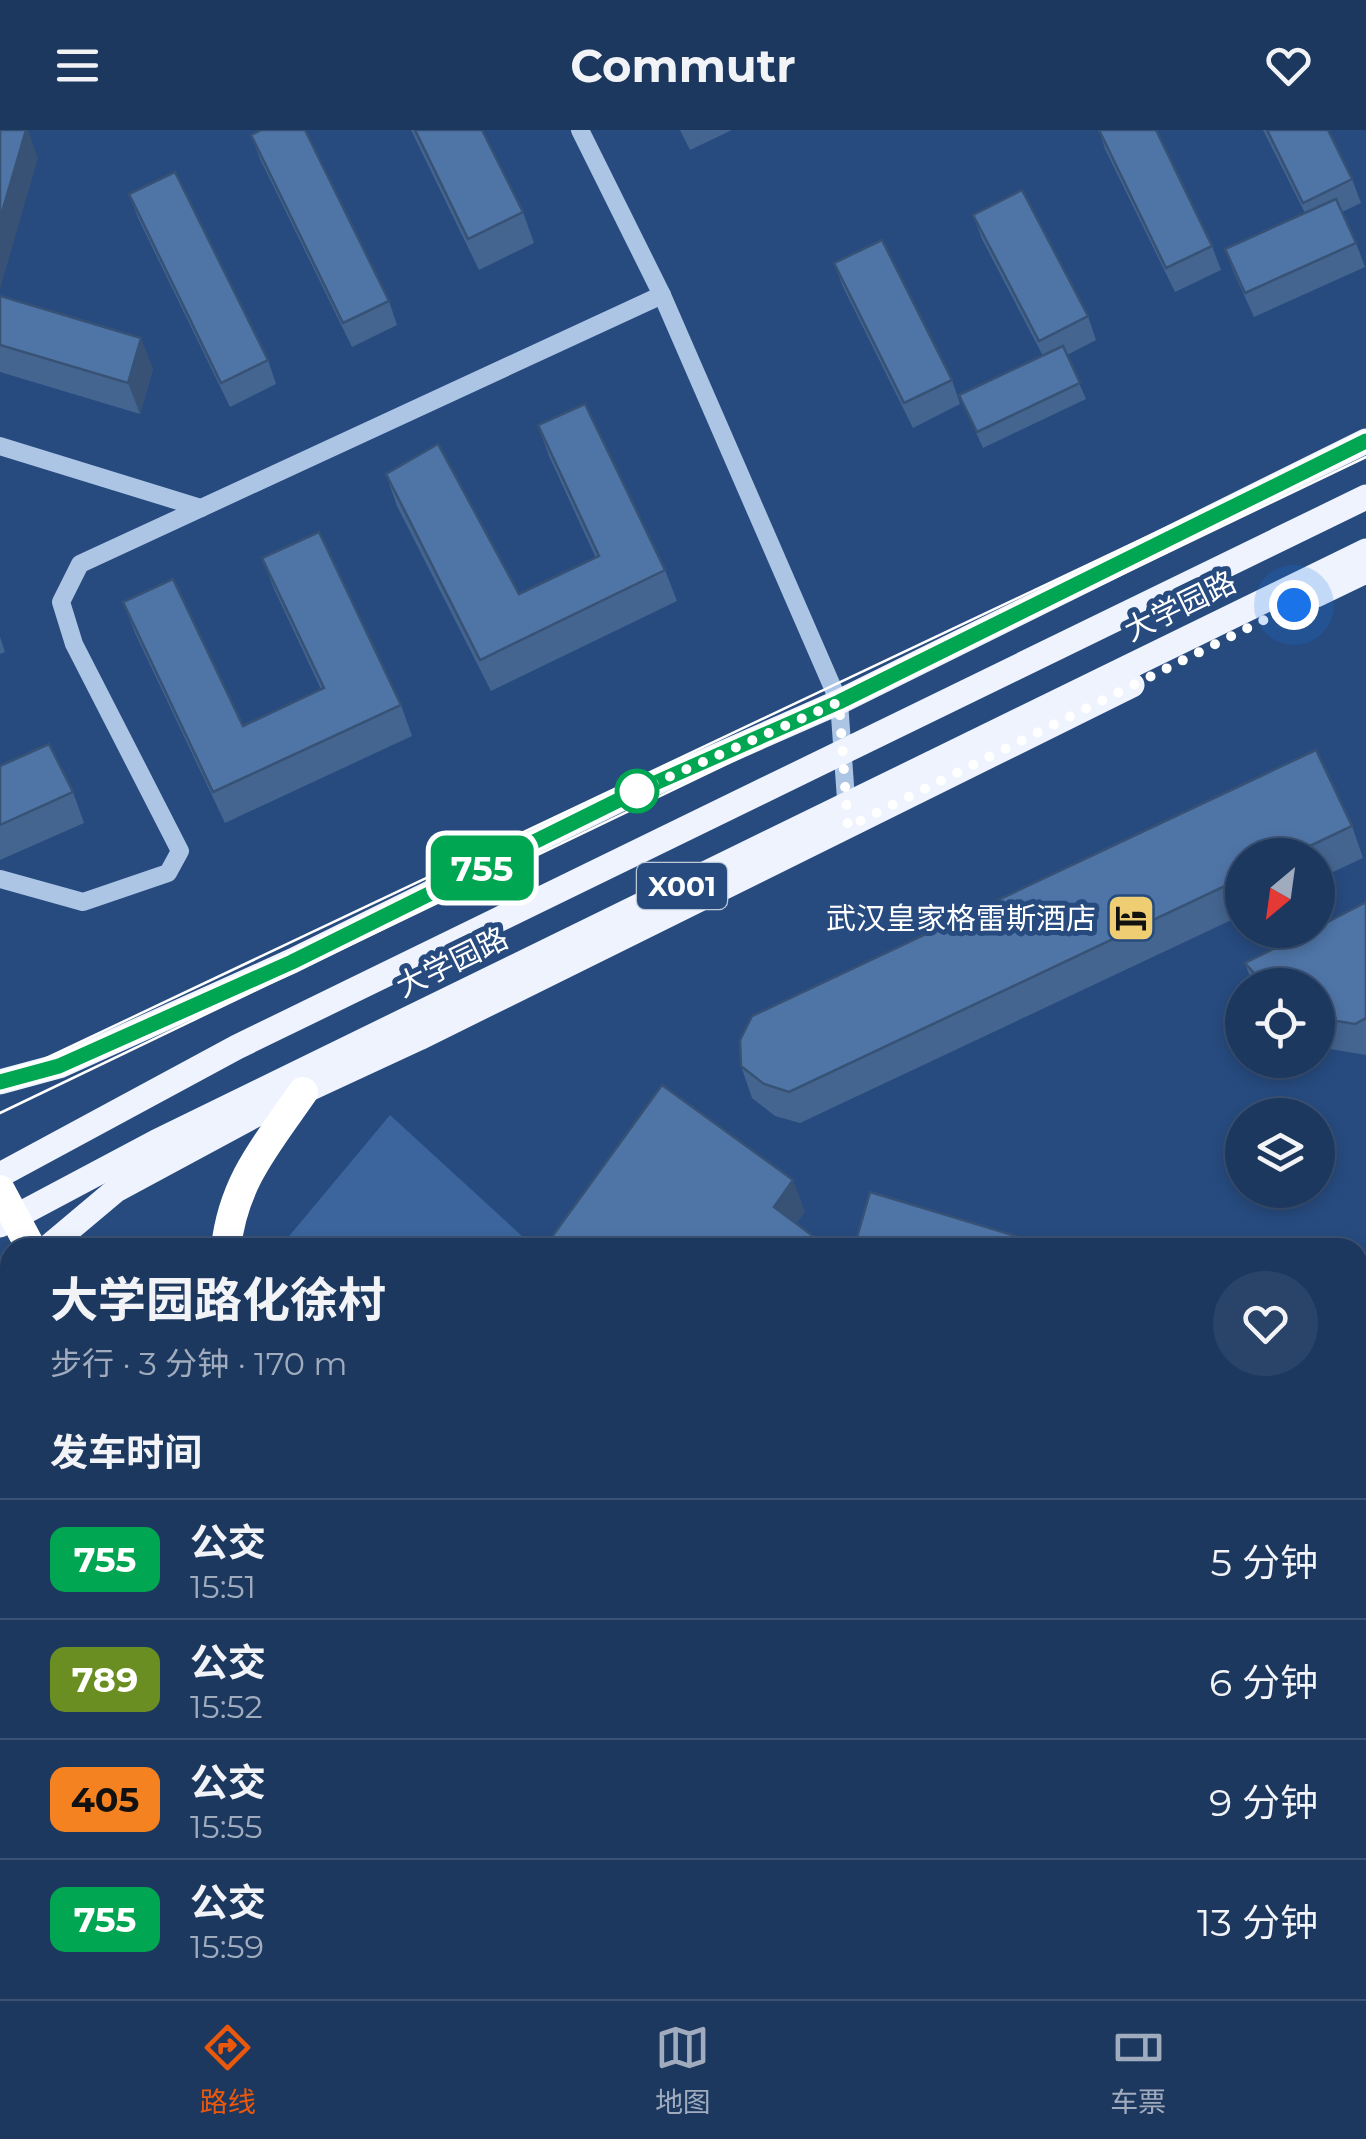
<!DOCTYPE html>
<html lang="zh">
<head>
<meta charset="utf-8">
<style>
  :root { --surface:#1d385f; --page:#2a4368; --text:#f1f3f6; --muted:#a0acbd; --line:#3b5274; --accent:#ea580c }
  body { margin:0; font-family:Montserrat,"Noto Sans SC",sans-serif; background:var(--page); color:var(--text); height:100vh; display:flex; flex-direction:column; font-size:38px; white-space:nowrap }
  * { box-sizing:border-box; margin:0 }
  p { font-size:32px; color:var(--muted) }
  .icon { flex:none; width:55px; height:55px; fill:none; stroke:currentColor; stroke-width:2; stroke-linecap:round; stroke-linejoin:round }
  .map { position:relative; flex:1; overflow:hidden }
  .drawer { position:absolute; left:0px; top:1108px; width:1368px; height:762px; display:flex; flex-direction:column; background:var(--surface); border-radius:30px 30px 0 0; box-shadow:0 5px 15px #0003,0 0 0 2px var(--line) }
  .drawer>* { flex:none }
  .badge { padding:0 20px; border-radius:15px; font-size:35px; line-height:65px }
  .needle { width:65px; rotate:209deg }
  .tools { position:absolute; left:1225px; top:708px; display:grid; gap:20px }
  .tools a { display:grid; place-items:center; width:110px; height:110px; border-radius:50%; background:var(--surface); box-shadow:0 5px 15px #0003,0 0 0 2px var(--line); font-size:50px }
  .you { position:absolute; width:50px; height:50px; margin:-25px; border:8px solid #fff; border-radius:50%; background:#1a73e8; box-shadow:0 0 0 15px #1a73e833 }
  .map>.badge { position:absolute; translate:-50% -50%; box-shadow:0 0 0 5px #fff }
  h2 { padding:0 50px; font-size:38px; line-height:90px }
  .round { display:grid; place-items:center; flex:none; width:105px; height:105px; border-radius:52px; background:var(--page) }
  .headline { display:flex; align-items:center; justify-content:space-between; height:170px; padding:0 50px }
  h1 { font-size:48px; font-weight:700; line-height:75px }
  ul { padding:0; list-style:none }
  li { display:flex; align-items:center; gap:30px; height:120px; padding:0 50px; border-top:2px solid var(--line) }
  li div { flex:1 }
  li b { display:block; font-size:38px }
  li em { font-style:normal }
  li .badge { min-width:110px; font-weight:700; text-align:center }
  header { display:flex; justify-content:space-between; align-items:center; height:130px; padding:0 50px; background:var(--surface); font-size:45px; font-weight:700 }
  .tabs { display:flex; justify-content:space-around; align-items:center; height:140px; border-top:2px solid var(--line); background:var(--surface); font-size:28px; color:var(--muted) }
  .tabs a { display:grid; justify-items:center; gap:5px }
  .tabs .on { color:var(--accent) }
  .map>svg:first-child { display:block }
  .green { fill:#3b659c }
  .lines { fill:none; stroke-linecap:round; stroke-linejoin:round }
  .minor { stroke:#adc5e5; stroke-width:18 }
  .major { stroke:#eef3fd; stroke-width:25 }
  .highway { stroke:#fff; stroke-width:30 }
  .tram { stroke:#fff; stroke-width:2.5 }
  .wall { fill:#446590 }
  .shaded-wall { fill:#375275 }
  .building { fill:#4f75a7; stroke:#375275; stroke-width:2.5 }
  .line-casing { stroke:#fff; stroke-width:22 }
  .line { stroke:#00a651; stroke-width:15 }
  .walk { stroke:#fff; stroke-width:10; stroke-dasharray:0 18 }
  .stop-dot { fill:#fff; stroke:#00a651; stroke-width:5 }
  .labels { text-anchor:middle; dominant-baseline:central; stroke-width:10; stroke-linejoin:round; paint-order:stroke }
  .shield { fill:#274b7f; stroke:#bec9d9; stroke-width:2.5 }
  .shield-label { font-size:28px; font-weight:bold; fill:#fff }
  .street-label { font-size:30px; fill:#fff; stroke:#274b7f }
  .poi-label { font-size:30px; fill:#fff; stroke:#274b7f; text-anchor:end }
</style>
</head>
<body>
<header><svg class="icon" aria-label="menu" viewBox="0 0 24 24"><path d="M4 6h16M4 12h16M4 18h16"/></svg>Commutr<svg class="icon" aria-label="heart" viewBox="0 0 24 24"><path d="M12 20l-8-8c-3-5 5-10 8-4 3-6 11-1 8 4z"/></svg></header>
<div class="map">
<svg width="1366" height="1869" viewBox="0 0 1366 1869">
  <rect width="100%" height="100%" fill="#274b7f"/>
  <g class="green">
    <polygon points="390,985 534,1117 280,1117"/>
    <polygon points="1358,1408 1366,1411 1366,1869 32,1869 28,1860 1358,1860"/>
    <polygon points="0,1466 10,1468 10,1824 0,1803"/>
  </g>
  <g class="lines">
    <g class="minor">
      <polyline points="580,0 662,165 839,572 847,683"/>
      <polyline points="0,316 201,378"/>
      <polyline points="0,749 83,772 168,743 180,721 74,514 61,472 80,434 662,165"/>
      <polyline points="0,1579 10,1583"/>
      <polyline points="906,1860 936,1869"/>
    </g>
    <g class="major">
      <polyline points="1316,465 1366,441"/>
      <polyline points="0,952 59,936 292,831 637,661 839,572 1366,311"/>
      <polyline points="0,1045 237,917 1366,367"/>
      <polyline points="0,1095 156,1012 1366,421"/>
      <polyline points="47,1118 116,1060 268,978 419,908 1132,555"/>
    </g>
    <g class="highway">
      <polyline points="0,1060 31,1118"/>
      <path d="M 226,1118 C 233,1052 267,1014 303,962"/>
      <polyline points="0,1234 10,1237"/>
      <polyline points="0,1280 10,1265"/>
      <polyline points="0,1303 10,1307"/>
      <polyline points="0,1391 10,1392"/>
      <polyline points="1358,1602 1366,1604"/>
      <polyline points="1358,1660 1366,1662"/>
      <polyline points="1358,1724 1366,1727"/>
      <polyline points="1358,1789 1366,1792"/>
    </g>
    <g class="tram">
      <polyline points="0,950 1366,303"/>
      <polyline points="0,983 1366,327"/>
    </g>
  </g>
  <g class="wall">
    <polygon points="411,0 482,0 523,82 534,113 479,140"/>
    <polygon points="680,0 732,0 690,20"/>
    <polygon points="1099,0 1212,116 1221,140 1175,162 1105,19"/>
    <polygon points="1263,0 1328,0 1352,49 1361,73 1342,82 1356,113 1365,137 1254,187 1234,143 1225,119 1305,83"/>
    <polygon points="251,5 389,171 397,195 352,217 260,29"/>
    <polygon points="129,64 268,230 276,254 230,277 138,88"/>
    <polygon points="973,85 1088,186 1096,210 1067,225 1086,269 983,318 959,265 1043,226 982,109"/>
    <polygon points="834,133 952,250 960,274 913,298 843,157"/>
    <polygon points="0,166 153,239 140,284 0,242"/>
    <polygon points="538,295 665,440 677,471 491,561 397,376 386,344 519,464 596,428 549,326"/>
    <polygon points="262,428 401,575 412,606 225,693 135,503 123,472 243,596 321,559 274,459"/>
    <polygon points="0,507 5,522 0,524"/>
    <polygon points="1316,620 1352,696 1363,728 1318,749 1318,725 1242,725 1242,785 800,993 775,986 752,968 741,936 740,910 752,886"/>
    <polygon points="0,636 73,662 84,693 0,730"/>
    <polygon points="1366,772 1366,925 1318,917 1318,855 1253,855 1245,833"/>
    <polygon points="1358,1255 1366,1257 1366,1351 1358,1348"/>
  </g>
  <g class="shaded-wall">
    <polygon points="26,0 28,0 38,28 0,159 0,89"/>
    <polygon points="141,208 153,239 140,284 128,253"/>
    <polygon points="793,1050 805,1082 785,1109 774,1077"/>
  </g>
  <g class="building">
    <polygon points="0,0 26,0 0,89"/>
    <polygon points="261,0 305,0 389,171 343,193 251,5"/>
    <polygon points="415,0 482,0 523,82 468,109"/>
    <polygon points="1099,0 1156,0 1212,116 1166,138"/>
    <polygon points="1267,0 1328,0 1352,49 1303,73"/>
    <polygon points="175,42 268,230 221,253 129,64"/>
    <polygon points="1022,60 1088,186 1039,211 973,85"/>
    <polygon points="1336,69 1356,113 1245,163 1225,119"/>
    <polygon points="882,110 952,250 904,273 834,133"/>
    <polygon points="0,166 141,208 128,253 0,215"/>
    <polygon points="1063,216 1080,253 977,302 959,265"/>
    <polygon points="585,274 665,440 480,530 386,344 438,314 519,464 599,426 538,295"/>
    <polygon points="319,402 401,575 213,662 123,472 173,449 243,596 324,558 262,428"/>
    <polygon points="49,614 73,662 0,695 0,636"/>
    <polygon points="1316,620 1352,696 1291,725 1242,725 1242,748 789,962 764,954 741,936 740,910 752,886"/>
    <polygon points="1366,772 1366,888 1355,894 1318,888 1318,855 1265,855 1245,833 1311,800 1318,800 1318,797"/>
    <polygon points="662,955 793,1050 774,1077 821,1112 817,1118 649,1118 646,1115 644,1118 550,1118 546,1115"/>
    <polygon points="870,1062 1055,1118 854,1118"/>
    <polygon points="1358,1255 1366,1257 1366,1324 1358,1321"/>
  </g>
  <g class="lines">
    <g class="line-casing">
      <polyline id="line" points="0,952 59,936 292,832 637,661 839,572 1366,311"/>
    </g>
    <use href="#line" class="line"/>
    <polyline class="walk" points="637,661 839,572 848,697 1294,475"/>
  </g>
  <defs>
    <g id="hotel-square" transform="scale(2.5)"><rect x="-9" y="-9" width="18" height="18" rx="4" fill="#eecd73" stroke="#274b7f"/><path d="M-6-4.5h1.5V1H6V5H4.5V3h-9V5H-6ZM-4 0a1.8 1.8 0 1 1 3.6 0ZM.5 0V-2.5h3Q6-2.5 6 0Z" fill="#111"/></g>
  </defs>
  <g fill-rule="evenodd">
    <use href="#hotel-square" x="1131" y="788"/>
  </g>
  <circle class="stop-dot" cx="637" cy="661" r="20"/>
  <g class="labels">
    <rect class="shield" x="637" y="733" width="90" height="46" rx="8"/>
    <g class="shield-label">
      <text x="682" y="756">X001</text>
    </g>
    <g class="street-label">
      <text transform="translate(1180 476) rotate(-26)">大学园路</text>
      <text transform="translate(452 832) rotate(-26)">大学园路</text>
    </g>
    <g class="poi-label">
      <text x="1096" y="788">武汉皇家格雷斯酒店</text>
    </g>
  </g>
</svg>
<div class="tools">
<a><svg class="needle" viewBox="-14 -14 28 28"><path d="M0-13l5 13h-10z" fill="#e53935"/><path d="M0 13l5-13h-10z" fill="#a0acbd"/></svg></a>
<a><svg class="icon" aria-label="locate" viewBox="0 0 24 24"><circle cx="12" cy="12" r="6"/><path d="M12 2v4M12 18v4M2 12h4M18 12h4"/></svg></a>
<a><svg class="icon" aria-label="layers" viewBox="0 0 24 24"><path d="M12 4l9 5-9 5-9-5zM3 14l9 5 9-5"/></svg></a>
</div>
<div class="you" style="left:1294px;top:475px"></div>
<b class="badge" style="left:482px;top:738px;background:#00a651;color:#fff">755</b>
<section class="drawer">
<div class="headline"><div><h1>大学园路化徐村</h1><p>步行 · 3 分钟 · 170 m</p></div><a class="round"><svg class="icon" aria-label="heart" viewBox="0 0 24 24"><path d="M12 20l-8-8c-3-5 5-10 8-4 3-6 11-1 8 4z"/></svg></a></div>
<h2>发车时间</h2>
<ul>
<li><span class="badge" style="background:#00a651;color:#fff">755</span><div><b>公交</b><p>15:51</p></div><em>5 分钟</em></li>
<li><span class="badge" style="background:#6b8e23;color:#fff">789</span><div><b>公交</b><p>15:52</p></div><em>6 分钟</em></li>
<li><span class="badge" style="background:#f58220;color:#111">405</span><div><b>公交</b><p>15:55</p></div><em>9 分钟</em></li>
<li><span class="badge" style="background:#00a651;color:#fff">755</span><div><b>公交</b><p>15:59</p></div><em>13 分钟</em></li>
</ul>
</section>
</div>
<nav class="tabs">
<a class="on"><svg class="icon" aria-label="directions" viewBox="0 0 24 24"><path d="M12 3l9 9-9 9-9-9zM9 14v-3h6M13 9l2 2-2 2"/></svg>路线</a>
<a><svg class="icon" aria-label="map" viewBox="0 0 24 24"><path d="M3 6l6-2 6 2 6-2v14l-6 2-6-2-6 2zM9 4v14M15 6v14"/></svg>地图</a>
<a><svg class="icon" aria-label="tickets" viewBox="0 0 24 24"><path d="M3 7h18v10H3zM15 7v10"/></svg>车票</a>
</nav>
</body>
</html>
